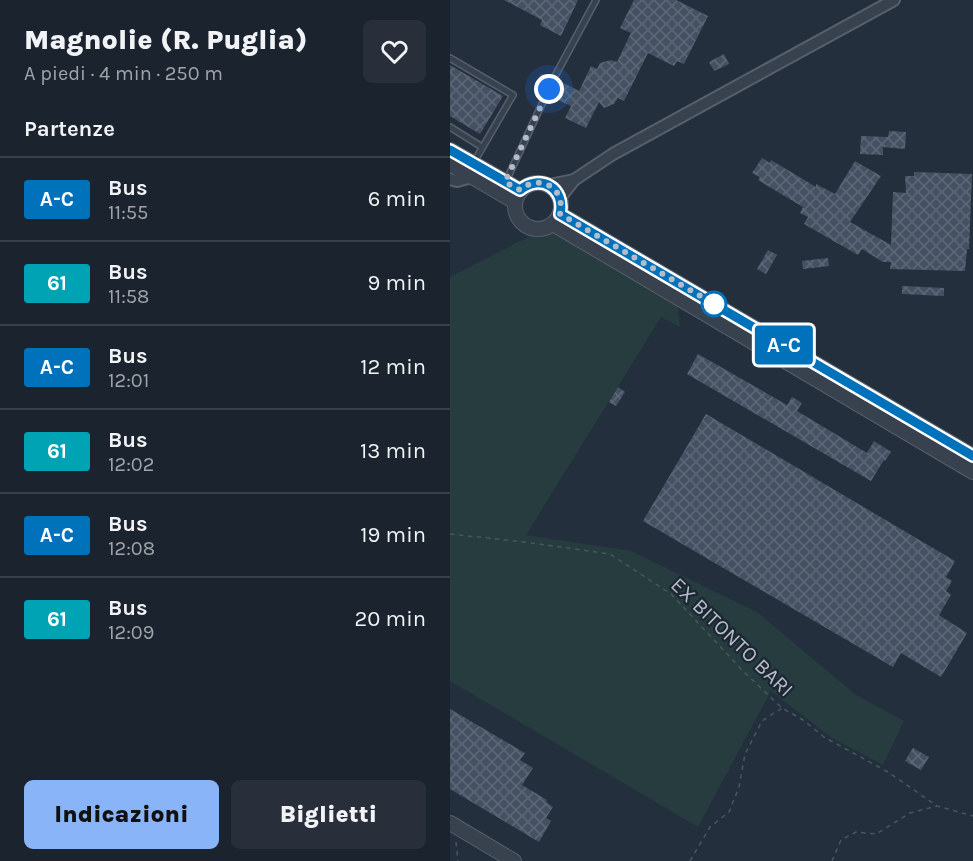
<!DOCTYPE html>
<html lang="it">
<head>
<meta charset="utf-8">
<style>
  :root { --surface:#1b232e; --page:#282f3a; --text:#f1f3f6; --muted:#a0a4aa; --line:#39404a; --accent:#8ab4f8 }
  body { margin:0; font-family:Karla,sans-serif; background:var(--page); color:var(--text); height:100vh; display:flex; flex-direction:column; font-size:22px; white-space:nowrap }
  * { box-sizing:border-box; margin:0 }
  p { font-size:20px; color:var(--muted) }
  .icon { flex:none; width:33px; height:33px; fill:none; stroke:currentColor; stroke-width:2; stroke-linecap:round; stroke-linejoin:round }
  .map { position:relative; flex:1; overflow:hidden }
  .side { display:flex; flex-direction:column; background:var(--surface); width:450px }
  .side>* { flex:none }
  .badge { padding:0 12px; border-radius:4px; font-size:21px; line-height:39px }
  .you { position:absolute; width:30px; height:30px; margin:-15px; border:4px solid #fff; border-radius:50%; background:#1a73e8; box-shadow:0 0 0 9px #1a73e833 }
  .map>.badge { position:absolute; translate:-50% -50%; box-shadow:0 0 0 3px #fff }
  h2 { padding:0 24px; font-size:22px; line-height:54px }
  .round { display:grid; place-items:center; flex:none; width:63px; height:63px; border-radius:9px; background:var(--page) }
  .overview { display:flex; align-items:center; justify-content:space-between; height:102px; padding:0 24px }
  h1 { font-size:28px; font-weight:800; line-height:45px }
  .action { display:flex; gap:12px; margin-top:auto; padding:12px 24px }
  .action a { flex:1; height:69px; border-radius:9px; background:var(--accent); color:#111; font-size:24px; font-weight:800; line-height:69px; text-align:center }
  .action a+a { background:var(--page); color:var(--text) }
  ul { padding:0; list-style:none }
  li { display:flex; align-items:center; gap:18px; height:84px; padding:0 24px; border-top:2px solid var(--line) }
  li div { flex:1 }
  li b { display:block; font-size:22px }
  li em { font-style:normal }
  li .badge { min-width:66px; font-weight:700; text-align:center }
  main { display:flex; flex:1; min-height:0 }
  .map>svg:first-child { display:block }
  .grass { fill:#263c3f }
  .building { fill:url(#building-cross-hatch) }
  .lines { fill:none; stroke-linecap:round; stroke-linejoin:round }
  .service-casing { stroke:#565f6c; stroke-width:8 }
  .minor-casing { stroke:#565f6c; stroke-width:14 }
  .tertiary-casing { stroke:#565f6c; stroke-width:16 }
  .path { stroke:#44595c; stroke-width:1.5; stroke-dasharray:4.5 4.5; stroke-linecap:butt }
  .service { stroke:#38414e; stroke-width:5 }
  .minor { stroke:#38414e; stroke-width:10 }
  .tertiary { stroke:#38414e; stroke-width:14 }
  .line-casing { stroke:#fff; stroke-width:14 }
  .line { stroke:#0072bc; stroke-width:9 }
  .walk { stroke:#b4bcc9; stroke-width:6; stroke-dasharray:0 10.8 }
  .stop-dot { fill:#fff; stroke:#0072bc; stroke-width:3 }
  .labels { text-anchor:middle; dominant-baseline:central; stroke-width:4.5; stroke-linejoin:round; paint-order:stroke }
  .street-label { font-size:21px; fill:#b4bcc9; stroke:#1d2633 }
</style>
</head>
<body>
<main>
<section class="side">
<div class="overview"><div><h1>Magnolie (R. Puglia)</h1><p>A piedi · 4 min · 250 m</p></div><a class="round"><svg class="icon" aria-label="heart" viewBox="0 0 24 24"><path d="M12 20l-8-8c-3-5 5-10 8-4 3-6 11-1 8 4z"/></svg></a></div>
<h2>Partenze</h2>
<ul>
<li><span class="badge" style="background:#0072bc;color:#fff">A-C</span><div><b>Bus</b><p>11:55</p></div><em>6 min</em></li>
<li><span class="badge" style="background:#00a3b4;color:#fff">61</span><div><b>Bus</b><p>11:58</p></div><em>9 min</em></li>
<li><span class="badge" style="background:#0072bc;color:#fff">A-C</span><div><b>Bus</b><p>12:01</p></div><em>12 min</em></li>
<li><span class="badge" style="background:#00a3b4;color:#fff">61</span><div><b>Bus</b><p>12:02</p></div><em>13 min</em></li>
<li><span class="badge" style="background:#0072bc;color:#fff">A-C</span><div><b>Bus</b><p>12:08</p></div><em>19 min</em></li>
<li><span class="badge" style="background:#00a3b4;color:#fff">61</span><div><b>Bus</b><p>12:09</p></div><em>20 min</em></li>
</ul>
<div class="action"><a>Indicazioni</a><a>Biglietti</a></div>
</section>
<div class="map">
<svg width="523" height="861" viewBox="0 0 523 861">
  <defs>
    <pattern id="building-cross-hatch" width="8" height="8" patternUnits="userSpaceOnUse" patternTransform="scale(1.5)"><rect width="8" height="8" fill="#455162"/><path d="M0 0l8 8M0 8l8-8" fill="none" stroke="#5d6877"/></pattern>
  </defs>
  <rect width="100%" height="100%" fill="#242f3e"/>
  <polygon class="grass" points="98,232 106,235 228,307 230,327 211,317 76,535 181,551 307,612 406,695 454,721 433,765 382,738 321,691 248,827 0,681 0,277 84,234"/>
  <g class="building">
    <polygon points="54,0 128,0 111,36 90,25 92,20"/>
    <polygon points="184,0 226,0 258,16 234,64 227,61 224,66 198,53 174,101 168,98 164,104 154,108 149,102 136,128 115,118 121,106 104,98 106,92 103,91 104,88 102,85 98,84 95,87 90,85 91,83 87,81 91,74 94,75 95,74 100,76 100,80 102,82 106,82 108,80 129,91 141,66 147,69 150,63 161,60 167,62 181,33 170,28"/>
    <polygon points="274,54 279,64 264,71 259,62"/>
    <polygon points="0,65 53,96 30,134 0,116"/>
    <polygon points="439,131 456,132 455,149 433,147 433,155 410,154 411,136 438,137"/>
    <polygon points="312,158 320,163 321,160 366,187 366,184 385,194 405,161 431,176 400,222 441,245 443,192 456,193 455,176 464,176 464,172 522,174 519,249 517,249 515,271 440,269 441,262 433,262 412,249 408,255 354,224 358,217 350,213 353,207 308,180 310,177 302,173"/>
    <polygon points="318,250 327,255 316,274 307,269"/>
    <polygon points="378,258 379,266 353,269 352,261"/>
    <polygon points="452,286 494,288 494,296 452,294"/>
    <polygon points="248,354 337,405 342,397 352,403 347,411 417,453 424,441 441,452 435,461 434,460 421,481 237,374"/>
    <polygon points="168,387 175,392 166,406 159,402"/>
    <polygon points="256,414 505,561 496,577 502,581 496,591 501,595 489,615 517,633 491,677 451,653 443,667 193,521"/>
    <polygon points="0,709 75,753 70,760 83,768 72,785 97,800 96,802 103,807 96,818 101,821 89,842 0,789"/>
    <polygon points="463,748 479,757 471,770 455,761"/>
  </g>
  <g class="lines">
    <g class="service-casing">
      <g id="service">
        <polyline points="0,58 63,95 24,162"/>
        <polyline points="104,78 146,0"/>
        <polyline points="0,127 32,147"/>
        <polyline points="56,181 99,89"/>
      </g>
    </g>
    <g class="minor-casing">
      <g id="minor">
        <polyline points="0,179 7,181 22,177"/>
        <polyline points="99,185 124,180"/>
        <polyline points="110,198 124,180 163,154 444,0"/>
      </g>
    </g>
    <g class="tertiary-casing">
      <g id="tertiary">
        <polyline points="0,150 70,190"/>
        <polyline points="0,164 65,202"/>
        <circle cx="88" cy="206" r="23"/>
        <polyline points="110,214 523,456"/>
        <polyline points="103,224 523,472"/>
        <polyline points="0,823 64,861"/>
      </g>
    </g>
    <g class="path">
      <polyline points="0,534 75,542 160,554 221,594 294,672 332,708 353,720 374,737 438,772 487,806 523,816"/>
      <polyline points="6,842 8,861"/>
      <polyline points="240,861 260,827 279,812 289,787 295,754 312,721 332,708"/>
      <polyline points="382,861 391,840 406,832 426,834 460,813 487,806"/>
    </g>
    <use href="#service" class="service"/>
    <use href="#minor" class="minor"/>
    <use href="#tertiary" class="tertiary"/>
  </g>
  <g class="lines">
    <g class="line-casing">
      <path id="line" d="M 0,150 L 70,190 C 90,173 116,188 110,214 L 523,456"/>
    </g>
    <use href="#line" class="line"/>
    <path class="walk" d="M 99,89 L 55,182 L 70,190 C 90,173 116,188 110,214 L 264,304"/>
  </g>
  <circle class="stop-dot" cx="264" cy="304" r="12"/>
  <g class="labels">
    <g class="street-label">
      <text transform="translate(282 637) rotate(44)">EX BITONTO BARI</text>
    </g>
  </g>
</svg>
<div class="you" style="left:99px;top:89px"></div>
<b class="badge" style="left:334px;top:345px;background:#0072bc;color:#fff">A-C</b>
</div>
</main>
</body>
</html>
